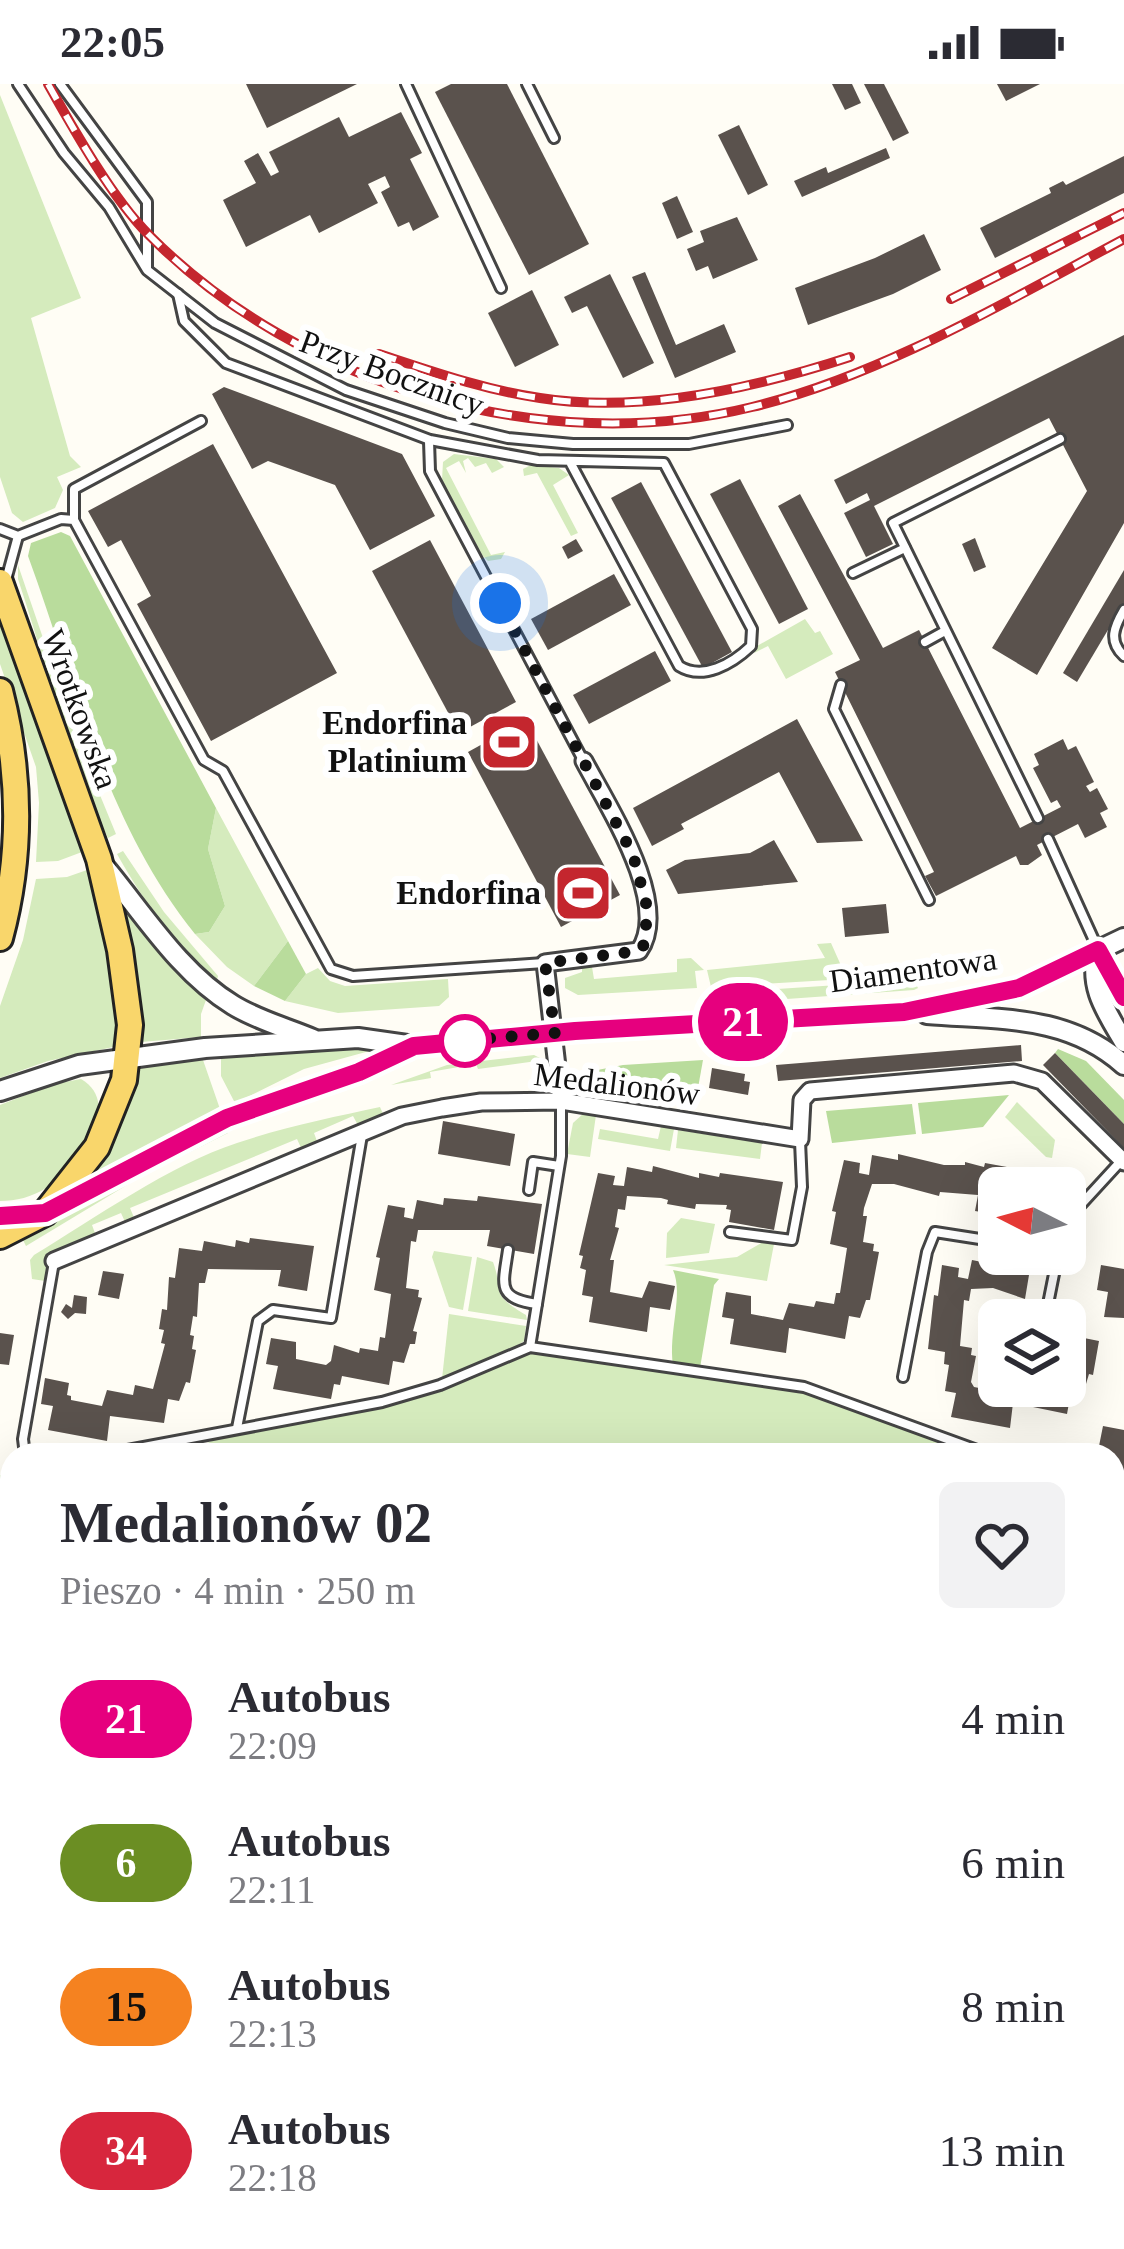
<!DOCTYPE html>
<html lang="pl">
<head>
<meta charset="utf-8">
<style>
  :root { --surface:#fff; --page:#f2f2f3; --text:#2b2b33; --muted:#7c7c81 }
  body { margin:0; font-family:"Times New Roman",serif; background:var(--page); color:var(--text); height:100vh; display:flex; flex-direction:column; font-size:45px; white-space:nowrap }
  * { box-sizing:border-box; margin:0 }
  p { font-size:39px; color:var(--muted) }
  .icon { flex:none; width:66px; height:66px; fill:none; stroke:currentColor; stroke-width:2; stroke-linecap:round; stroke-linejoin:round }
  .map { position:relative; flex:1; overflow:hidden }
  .side { position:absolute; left:0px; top:1359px; width:1125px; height:807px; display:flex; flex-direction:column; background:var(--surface); border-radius:36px 36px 0 0; box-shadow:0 12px 48px #0002 }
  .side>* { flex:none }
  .badge { padding:0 24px; border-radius:39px; font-size:42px; line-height:78px }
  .needle { width:78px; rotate:276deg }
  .controls { position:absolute; left:978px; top:1083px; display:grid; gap:24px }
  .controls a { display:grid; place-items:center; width:108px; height:108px; border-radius:18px; background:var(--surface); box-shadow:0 12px 48px #0002; font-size:60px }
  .you { position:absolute; width:60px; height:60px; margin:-30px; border:9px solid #fff; border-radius:50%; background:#1a73e8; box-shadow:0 0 0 18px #1a73e833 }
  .map>.badge { position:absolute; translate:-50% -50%; box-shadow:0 0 0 6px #fff }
  .round { display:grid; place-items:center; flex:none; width:126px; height:126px; border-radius:18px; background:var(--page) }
  .head { display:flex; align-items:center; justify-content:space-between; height:204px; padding:0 60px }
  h1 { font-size:57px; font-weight:700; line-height:90px }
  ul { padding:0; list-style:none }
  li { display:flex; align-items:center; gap:36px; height:144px; padding:0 60px }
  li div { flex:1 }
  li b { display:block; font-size:45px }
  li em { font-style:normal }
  li .badge { min-width:132px; font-weight:700; text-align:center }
  .status { display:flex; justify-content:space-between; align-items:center; height:84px; padding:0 60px; background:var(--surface); direction:ltr }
  .status svg { height:33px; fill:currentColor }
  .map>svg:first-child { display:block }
  .green { fill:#d5ebbd }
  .forest { fill:#b9dc9c }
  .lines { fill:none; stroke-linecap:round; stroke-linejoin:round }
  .stream { stroke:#3f96cf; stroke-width:6 }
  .river { stroke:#b9e0f7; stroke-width:33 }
  .building { fill:#5a524d }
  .service-casing { stroke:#444; stroke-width:14 }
  .minor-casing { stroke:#444; stroke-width:21 }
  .tertiary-casing { stroke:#444; stroke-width:24 }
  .primary-casing { stroke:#222; stroke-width:30 }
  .service { stroke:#fff; stroke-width:8 }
  .minor { stroke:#fff; stroke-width:15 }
  .tertiary { stroke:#fff; stroke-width:18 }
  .primary { stroke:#f9d66b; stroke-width:24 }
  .rail-casing { stroke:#c4262e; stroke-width:10 }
  .rail { stroke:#fff; stroke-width:6; stroke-dasharray:18; stroke-linecap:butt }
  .line-casing { stroke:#fff; stroke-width:27 }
  .line { stroke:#e6007e; stroke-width:18 }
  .walk { stroke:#111; stroke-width:12; stroke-dasharray:0 21.6 }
  .stop-dot { fill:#fff; stroke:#e6007e; stroke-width:6 }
  .labels { text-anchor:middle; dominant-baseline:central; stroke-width:12; stroke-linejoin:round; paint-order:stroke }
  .street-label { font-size:33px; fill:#111; stroke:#fff }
  .poi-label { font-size:33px; font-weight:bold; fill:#111; stroke:#fff; text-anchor:end }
</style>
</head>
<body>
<div class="status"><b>22:05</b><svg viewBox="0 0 49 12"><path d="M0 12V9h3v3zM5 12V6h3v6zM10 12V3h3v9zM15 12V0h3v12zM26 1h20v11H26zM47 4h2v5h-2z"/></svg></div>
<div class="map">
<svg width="1124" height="2165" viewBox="0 0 1124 2165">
  <rect width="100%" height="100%" fill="#fffdf5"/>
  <g class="green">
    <polygon points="0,11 81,214 31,234 70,372 81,383 57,393 63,406 55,424 23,438 12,429 0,393"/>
    <polygon points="454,370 496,375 504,383 492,389 486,379 475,383 468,374 463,377 466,389 459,377 446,384 491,471 505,468 501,475 488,477 482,471 442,396 443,378"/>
    <polygon points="531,381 559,384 569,391 553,401 578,449 571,452 537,389 524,392 523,385"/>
    <path d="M 18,481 L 81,665 L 116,750 L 108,754 C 67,671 47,582 18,495 Z"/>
    <polygon points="805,535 815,549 820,547 833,570 786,595 768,562 754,569 757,562"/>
    <polygon points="0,537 82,768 58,777 36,778 39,719 36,683 0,580"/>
    <polygon points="216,724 288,857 254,902 227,883 195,850 209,848 225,822 208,765"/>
    <path d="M 123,767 L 164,828 L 218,892 L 216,900 C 175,862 144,818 117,770 Z"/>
    <polygon points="87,786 114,891 118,962 48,977 0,994 0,922 23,856 36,795 67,793"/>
    <polygon points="125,827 206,916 201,930 201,953 141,958 141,921"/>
    <polygon points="831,859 847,895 711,903 707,886 825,874 817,860"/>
    <polygon points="691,874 704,886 695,887 697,904 578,911 565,904 565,894 582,888 582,883 592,883 594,895 677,888 677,875"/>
    <polygon points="318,884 330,897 345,902 448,895 449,913 439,922 338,929 285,917 306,890"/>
    <polygon points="914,896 918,904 914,906 730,919 714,909"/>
    <polygon points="384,963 304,985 235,1019 221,992 221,974"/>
    <polygon points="534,971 544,976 478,985 476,980 430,988 431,994 391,1001 447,981"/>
    <polygon points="203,976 220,1025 96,1089 122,1038 139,983"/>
    <path d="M 81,995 C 125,1021 77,1083 46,1104 C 32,1113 16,1117 0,1117 L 0,1021 L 54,1000 Z"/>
    <polygon points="1017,1018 1055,1056 1052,1074 1046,1073 1005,1033"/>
    <path d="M 380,1023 L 384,1032 L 359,1043 L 353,1032 L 314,1049 L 318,1060 L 302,1066 L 297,1055 L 130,1124 L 135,1136 L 126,1140 L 121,1129 L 92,1141 L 96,1152 L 51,1173 L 45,1197 L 32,1195 L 30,1176 L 34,1171 C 95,1134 170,1081 237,1059 C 284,1043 334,1033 380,1023 Z"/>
    <polygon points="584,1029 596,1031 590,1073 567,1070 573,1039"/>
    <polygon points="661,1042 674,1045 670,1067 598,1055 600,1045 658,1055"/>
    <polygon points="226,1045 228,1049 137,1095 26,1162 23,1156"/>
    <polygon points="678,1046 762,1059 760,1075 676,1064"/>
    <polygon points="681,1134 715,1140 709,1169 666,1174 667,1149"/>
    <polygon points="763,1158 774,1160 767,1197 664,1181 737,1173"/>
    <polygon points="434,1167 472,1173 463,1226 449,1223 432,1173"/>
    <path d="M 477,1173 L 493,1178 C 505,1211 488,1208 526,1231 L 527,1236 L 468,1227 Z"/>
    <polygon points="449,1230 526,1242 524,1257 506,1270 442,1295"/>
    <polygon points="530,1263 804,1303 996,1371 184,1371 237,1344 382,1318 440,1301"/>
    <polygon points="0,1391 12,1393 12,1741 0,1740"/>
    <polygon points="1113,1412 1124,1416 1124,1767 1113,1767"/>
    <polygon points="1124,1779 1124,2165 315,2165 308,2154 1113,2154 1113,1780"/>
  </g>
  <g class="forest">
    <path d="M 61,448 L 70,452 L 216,724 L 208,765 L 225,822 L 209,848 L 195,850 C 106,739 76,603 28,472 L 31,459 Z"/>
    <polygon points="288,857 306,890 285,917 254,902"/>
    <polygon points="1058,965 1086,977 1124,1016 1124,1040 1055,969"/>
    <polygon points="703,976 696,1015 585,994 582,989 623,981"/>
    <polygon points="1009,1011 983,1043 922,1050 918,1019"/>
    <polygon points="912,1020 916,1050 832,1059 826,1027"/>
    <path d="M 673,1186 L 719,1195 L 714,1201 L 700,1284 L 673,1281 C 668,1248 684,1211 673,1186 Z"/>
  </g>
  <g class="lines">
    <g class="stream">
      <polyline points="1113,1824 1124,1824"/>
      <polyline points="797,2165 799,2154"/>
    </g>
    <g class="river">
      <polyline points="1113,1561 1124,1567"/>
      <polyline points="0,1612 12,1610"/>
    </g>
  </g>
  <g class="building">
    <polygon points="246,0 357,0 267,44"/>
    <polygon points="451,0 507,0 589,160 529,191 435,8"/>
    <polygon points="832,0 852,0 861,19 845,26"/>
    <polygon points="864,0 884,0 909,49 893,57"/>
    <polygon points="997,0 1040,0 1006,17"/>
    <polygon points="401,28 422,69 410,75 439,133 413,147 409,138 398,143 381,108 390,103 385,92 368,100 378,119 319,149 310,131 246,163 223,116 256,99 244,77 258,69 271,92 279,88 269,68 339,33 349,53"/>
    <polygon points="739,41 768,101 748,111 718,51"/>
    <polygon points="886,64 890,74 802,113 794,97 826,83 828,89"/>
    <polygon points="1124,72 1124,109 995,174 980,144 1051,109 1049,104 1063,97 1066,101"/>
    <polygon points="677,112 693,148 677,155 662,119"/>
    <polygon points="737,133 758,176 713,195 708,182 696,187 687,165 704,158 700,147"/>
    <polygon points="924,150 941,186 893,210 808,241 795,204 875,174"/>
    <polygon points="645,188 676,261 724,240 736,268 675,294 632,193"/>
    <polygon points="610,190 654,279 623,294 587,222 572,229 564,213"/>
    <polygon points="532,206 559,261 515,283 488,229"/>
    <polygon points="1124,251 1124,439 1037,591 992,564 1087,407 1049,334 874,422 893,460 866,473 844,429 870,416 867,409 846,420 834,396"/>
    <polygon points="224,303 402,370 435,432 370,466 335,401 268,377 252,385 212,310"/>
    <polygon points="213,360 337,589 211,657 137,520 151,512 121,456 108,463 88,427"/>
    <polygon points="740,395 808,525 779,540 710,410"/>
    <polygon points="641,398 732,568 703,584 611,414"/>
    <polygon points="800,410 883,564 919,546 1020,744 1061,723 1057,716 1051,719 1033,684 1039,681 1034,670 1063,655 1068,666 1076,662 1094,698 1086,702 1090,708 1097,704 1108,725 1100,729 1107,743 1085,754 1078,740 1037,761 1042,771 1028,781 1020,781 1016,772 936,812 925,792 934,788 835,588 860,576 778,422"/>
    <polygon points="975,454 986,483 974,488 962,460"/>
    <polygon points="576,455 583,467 568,475 562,463"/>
    <polygon points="430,456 516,618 459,649 372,487"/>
    <polygon points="1124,486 1124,519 1077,598 1063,589"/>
    <polygon points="614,490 631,521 548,566 531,535"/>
    <polygon points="655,567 671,597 589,640 573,611"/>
    <polygon points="797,635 863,757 817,759 779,688 681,740 684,745 652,762 633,724"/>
    <polygon points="526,636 620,811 561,843 468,668"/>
    <polygon points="774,756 798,798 678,810 666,786 685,776 750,769"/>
    <polygon points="886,820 889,849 845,853 842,824"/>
    <polygon points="1021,961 1022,977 778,997 776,981"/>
    <polygon points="1055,969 1124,1040 1124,1064 1043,981"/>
    <polygon points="712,984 745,990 744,997 750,998 748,1011 709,1004"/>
    <polygon points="443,1037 515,1050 510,1082 438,1070"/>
    <polygon points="898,1070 944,1081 965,1081 965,1078 984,1083 985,1079 1029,1087 1026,1104 999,1104 999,1131 975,1127 978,1111 940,1108 939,1112 894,1100 872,1100 864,1124 863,1132 867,1132 863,1158 874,1160 873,1167 879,1168 870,1216 866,1216 860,1234 849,1232 845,1255 789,1244 786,1269 730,1260 734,1235 722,1233 726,1208 751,1212 751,1230 783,1236 789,1219 814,1223 816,1217 834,1220 836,1209 840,1209 847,1164 830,1160 836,1128 832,1127 844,1076 860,1079 859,1089 869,1091 872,1071 898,1076"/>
    <polygon points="653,1082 699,1094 699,1089 719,1093 720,1089 783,1098 774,1146 729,1138 731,1126 726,1125 727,1121 696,1120 695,1125 667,1120 668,1116 661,1114 627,1112 625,1126 618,1125 615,1143 619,1144 610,1176 614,1176 610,1208 642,1214 649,1197 675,1202 670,1226 650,1223 647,1248 589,1238 593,1213 582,1211 586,1186 580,1184 583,1172 579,1171 598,1089 615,1092 613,1101 624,1102 627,1083 652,1088"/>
    <polygon points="478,1112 542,1120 534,1170 487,1162 490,1146 418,1146 416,1158 411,1157 406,1204 419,1206 418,1213 422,1214 413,1247 417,1248 415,1260 410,1260 404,1279 393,1277 389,1301 342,1292 340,1301 334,1300 331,1315 273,1305 278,1282 266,1280 271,1254 296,1258 296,1275 326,1281 331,1277 334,1261 359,1269 360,1264 378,1267 380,1253 385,1254 391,1210 374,1206 380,1174 376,1173 388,1121 405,1124 404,1133 413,1135 417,1116 443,1121 444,1114 477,1117"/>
    <polygon points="250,1154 314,1162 307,1207 278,1202 281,1186 208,1185 205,1199 199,1199 197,1233 193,1232 190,1251 194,1252 192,1265 196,1266 190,1299 186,1298 179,1317 168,1315 164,1339 110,1332 107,1357 48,1346 53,1322 41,1320 45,1294 69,1299 67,1311 71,1312 71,1316 102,1322 107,1306 133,1311 135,1301 153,1305 165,1260 161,1259 164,1246 159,1245 161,1232 162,1225 167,1226 169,1193 175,1194 179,1164 202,1167 204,1157 235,1163 236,1156 249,1159"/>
    <polygon points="998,1175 1030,1185 1025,1215 993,1204 971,1205 969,1217 964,1216 960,1262 972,1264 971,1271 976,1272 971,1298 974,1303 1005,1309 1010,1302 1065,1302 1069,1251 1099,1257 1093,1291 1089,1290 1083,1310 1071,1308 1067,1330 1013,1319 1010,1344 951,1333 956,1309 945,1307 949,1281 944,1280 945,1268 928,1265 934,1211 938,1212 942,1181 959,1184 958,1193 968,1195 972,1176 997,1181"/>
    <polygon points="1101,1181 1124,1185 1124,1234 1104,1233 1108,1208 1097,1206"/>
    <polygon points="103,1187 124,1190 119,1215 98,1211"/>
    <polygon points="74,1211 87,1213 86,1230 75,1229 68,1235 61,1228 66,1220 72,1224"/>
    <polygon points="0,1249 14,1251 9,1281 0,1280"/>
    <polygon points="1103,1342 1124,1346 1124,1396 1113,1395 1113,1371 1098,1367"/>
    <polygon points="78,2154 100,2154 98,2165 77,2165"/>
  </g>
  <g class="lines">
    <g class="service-casing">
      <g id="service">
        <polyline points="18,0 64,69 109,123 147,186 215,239 346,306 445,339 508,354 573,360 689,360 787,341"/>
        <polyline points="60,0 147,118 147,184"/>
        <polyline points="406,0 501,204"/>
        <polyline points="527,0 554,54"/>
        <path d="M 178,210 L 184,237 L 226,279 L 430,356 L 538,376 L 664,379 L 752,545 L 751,562 C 732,580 703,597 679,582 L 570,378"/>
        <polyline points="429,357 430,387 583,676"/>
        <polyline points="74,436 74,405 201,337"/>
        <polyline points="0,445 18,452 61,435 74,436 204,676 223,687 331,885 353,892 544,879"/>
        <polyline points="853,489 905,464"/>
        <polyline points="6,496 18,452"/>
        <path d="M 1124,526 C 1114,543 1108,557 1124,572"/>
        <polyline points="925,558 945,547"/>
        <polyline points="841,601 834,625 929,816"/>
        <polyline points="1038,734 893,439 1060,355"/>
        <polyline points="1048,755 1097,863"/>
        <polyline points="529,1106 533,1078 559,1082"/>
        <polyline points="1065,1138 1121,1077"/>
        <polyline points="730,1148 792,1156 802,1103 800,1057"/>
        <path d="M 508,1166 C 503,1201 496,1214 537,1220"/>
        <polyline points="1045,1235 1058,1170"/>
        <polyline points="1013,1236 1030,1230 1045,1235"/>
        <polyline points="530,1263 561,1072 561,1017"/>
        <polyline points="903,1293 927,1168 935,1148 999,1158"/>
        <polyline points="237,1344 258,1237 273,1226 331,1234 362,1051"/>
        <polyline points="25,1371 23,1355 54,1178"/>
        <polyline points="101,1371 382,1318 440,1301 530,1263 804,1303 991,1371"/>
        <polyline points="1113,1414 1124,1418"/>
        <polyline points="1113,1977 1124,1980"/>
        <polyline points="664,2160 690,2165"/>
        <polyline points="848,2165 852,2154"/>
      </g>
    </g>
    <g class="minor-casing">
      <g id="minor">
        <path d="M 561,1017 L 545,879 L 639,867 C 672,820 607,721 584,677"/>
        <polyline points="54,1177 402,1032 442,1024 481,1018 561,1017 800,1055 802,1016 810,1007 1014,989 1042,997 1124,1078"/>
        <polyline points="0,2098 12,2092"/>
        <polyline points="307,2154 314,2165"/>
      </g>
    </g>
    <g class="tertiary-casing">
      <g id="tertiary">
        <path d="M 103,781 C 143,829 180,889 233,921 C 257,936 287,944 313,955"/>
        <path d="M 1098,867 C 1088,903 1106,927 1124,958"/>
        <polyline points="1098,867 1124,913"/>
        <path d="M 927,930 C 998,936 1067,930 1124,981"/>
        <polyline points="0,1007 79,981 205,964 358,954 414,962 575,947 904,928 1019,904 1124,854"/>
        <polyline points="0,1132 45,1129 227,1034 359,988 414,962"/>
      </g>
    </g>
    <g class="primary-casing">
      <g id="primary">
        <polyline points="0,498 99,775 120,866 130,941 124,996 97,1063 45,1129 0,1152"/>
        <path d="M 0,607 C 21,689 22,772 0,854"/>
      </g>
    </g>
    <use href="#service" class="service"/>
    <use href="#minor" class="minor"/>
    <use href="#tertiary" class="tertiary"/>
    <use href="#primary" class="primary"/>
    <g class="rail-casing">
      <g id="rail">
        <path d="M 48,0 C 74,46 112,114 149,151 C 300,303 543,374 752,323 C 881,292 1007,217 1124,155"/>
        <polyline points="951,215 1124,129"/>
        <path d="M 379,270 C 431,287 485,306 540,314 C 640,330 755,304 850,273"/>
      </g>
    </g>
    <use href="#rail" class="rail"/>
  </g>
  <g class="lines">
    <g class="line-casing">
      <polyline id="line" points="0,1132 45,1129 227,1034 359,988 414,962 575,947 904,928 1019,904 1098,866 1124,913"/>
    </g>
    <use href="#line" class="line"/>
    <polyline class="walk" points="465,957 456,957 555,949 545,879 639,867 646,858 646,819 633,771 500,519"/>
  </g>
  <defs>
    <g id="stadium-square" transform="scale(3)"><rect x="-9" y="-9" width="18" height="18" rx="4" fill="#c4262e" stroke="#fff"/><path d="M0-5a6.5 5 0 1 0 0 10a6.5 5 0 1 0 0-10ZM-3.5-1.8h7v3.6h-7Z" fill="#fff"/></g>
  </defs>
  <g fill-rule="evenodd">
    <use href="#stadium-square" x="509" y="658"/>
    <use href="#stadium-square" x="583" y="809"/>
  </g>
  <circle class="stop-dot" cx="465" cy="957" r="24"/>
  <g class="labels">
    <g class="street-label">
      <text transform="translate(392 289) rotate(20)">Przy Bocznicy</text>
      <text transform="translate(80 625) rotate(70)">Wrotkowska</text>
      <text transform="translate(913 886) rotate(-8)">Diamentowa</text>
      <text transform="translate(617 1000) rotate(7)">Medalionów</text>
    </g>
    <g class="poi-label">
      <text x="467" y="639">Endorfina<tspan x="467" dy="38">Platinium</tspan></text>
      <text x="541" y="809">Endorfina</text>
    </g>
  </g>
</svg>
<div class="controls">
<a><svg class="needle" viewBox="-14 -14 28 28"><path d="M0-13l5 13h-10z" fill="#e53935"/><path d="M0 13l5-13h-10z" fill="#7c7c81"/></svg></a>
<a><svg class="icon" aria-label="layers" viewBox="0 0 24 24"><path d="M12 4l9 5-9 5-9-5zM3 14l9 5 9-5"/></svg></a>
</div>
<div class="you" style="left:500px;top:519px"></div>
<b class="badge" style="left:743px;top:938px;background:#e6007e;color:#fff">21</b>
<section class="side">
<div class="head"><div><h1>Medalionów 02</h1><p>Pieszo · 4 min · 250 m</p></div><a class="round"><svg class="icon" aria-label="heart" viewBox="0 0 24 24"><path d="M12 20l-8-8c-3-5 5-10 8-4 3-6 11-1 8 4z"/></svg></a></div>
<ul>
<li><span class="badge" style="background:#e6007e;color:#fff">21</span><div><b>Autobus</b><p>22:09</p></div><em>4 min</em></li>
<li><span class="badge" style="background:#6b8e23;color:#fff">6</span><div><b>Autobus</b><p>22:11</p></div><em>6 min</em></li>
<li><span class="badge" style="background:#f58220;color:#111">15</span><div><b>Autobus</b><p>22:13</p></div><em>8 min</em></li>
<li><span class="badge" style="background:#d7263d;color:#fff">34</span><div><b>Autobus</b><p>22:18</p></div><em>13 min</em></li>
</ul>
</section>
</div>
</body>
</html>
